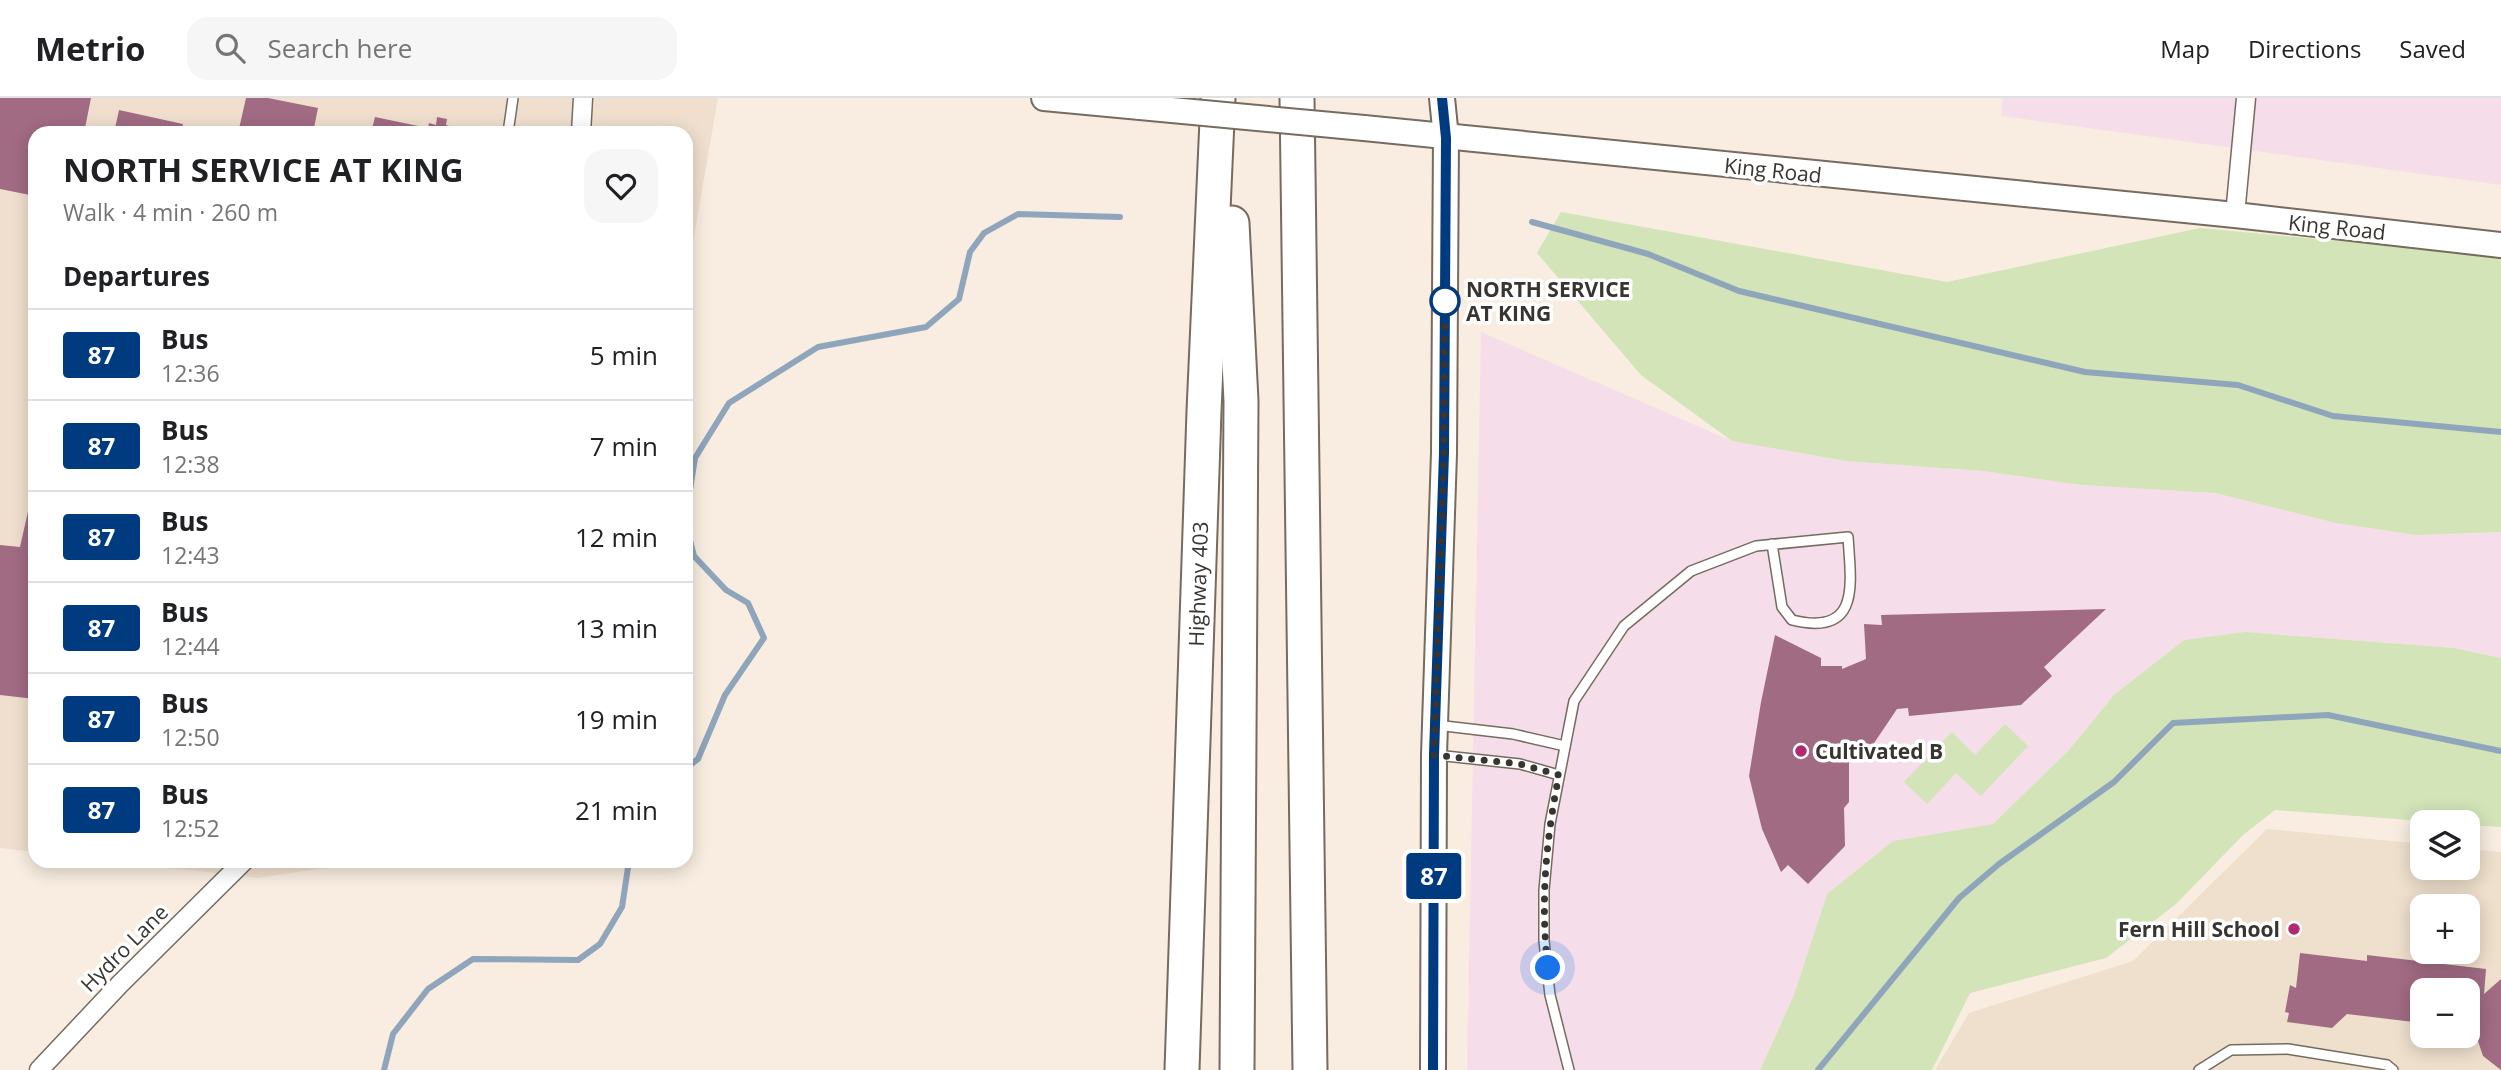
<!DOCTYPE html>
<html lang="en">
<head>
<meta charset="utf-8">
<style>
  :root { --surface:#fff; --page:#f6f6f6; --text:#202124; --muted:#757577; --line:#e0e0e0 }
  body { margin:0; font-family:"Open Sans",sans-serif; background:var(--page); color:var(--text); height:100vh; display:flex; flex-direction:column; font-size:26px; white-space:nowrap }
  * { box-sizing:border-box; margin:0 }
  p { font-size:23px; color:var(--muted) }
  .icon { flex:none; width:38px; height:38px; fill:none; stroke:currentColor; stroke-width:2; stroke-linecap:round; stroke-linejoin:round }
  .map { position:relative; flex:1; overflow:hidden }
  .side { position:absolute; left:28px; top:28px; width:665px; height:742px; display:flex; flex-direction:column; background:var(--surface); border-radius:21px; box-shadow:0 4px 18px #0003 }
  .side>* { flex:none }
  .badge { padding:0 14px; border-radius:5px; font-size:24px; line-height:46px }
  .controls { position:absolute; left:2410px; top:712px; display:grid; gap:14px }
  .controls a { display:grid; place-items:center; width:70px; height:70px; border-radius:14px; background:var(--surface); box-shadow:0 4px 18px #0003; font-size:35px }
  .you { position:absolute; width:35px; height:35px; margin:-18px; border:5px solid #fff; border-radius:50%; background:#1a73e8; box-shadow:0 0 0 10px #1a73e833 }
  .map>.badge { position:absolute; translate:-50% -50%; box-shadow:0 0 0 4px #fff }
  h2 { padding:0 35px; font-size:26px; line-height:63px }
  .round { display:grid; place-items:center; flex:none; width:74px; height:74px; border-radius:21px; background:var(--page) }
  .head { display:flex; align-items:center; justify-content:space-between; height:119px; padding:0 35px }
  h1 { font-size:33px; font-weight:700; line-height:52px }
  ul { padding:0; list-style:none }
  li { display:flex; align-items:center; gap:21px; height:91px; padding:0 35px; border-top:2px solid var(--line) }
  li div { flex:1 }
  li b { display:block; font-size:26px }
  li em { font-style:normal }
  li .badge { min-width:77px; font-weight:700; text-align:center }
  header { display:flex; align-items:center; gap:42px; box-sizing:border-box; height:98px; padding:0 35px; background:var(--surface); border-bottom:2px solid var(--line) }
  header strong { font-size:33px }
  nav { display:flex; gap:38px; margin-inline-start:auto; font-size:24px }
  .search { width:490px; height:63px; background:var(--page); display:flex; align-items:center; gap:18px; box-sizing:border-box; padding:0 24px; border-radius:21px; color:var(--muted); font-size:26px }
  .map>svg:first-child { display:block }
  .commercial { fill:#f5dee9 }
  .industrial { fill:#f0dfce }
  .built { fill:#efe0cd; fill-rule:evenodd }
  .green { fill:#d2e4b8 }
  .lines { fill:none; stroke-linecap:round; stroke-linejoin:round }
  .stream { stroke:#8fa5bc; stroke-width:6 }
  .building { fill:#a16b84 }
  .lane-casing { stroke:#756b5f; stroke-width:12 }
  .street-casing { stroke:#756b5f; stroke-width:21 }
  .secondary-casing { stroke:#756b5f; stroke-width:28 }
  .highway-casing { stroke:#756b5f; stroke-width:37 }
  .lane { stroke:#fff; stroke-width:9 }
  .street { stroke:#fff; stroke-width:18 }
  .secondary { stroke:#fff; stroke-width:24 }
  .highway { stroke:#fff; stroke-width:33 }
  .secondary-bridge-casing { stroke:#756b5f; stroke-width:28; stroke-linecap:butt }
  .secondary-bridge { stroke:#fff; stroke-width:24 }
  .line-casing { stroke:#fff; stroke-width:16 }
  .line { stroke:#003b80; stroke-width:10 }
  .walk { stroke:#38342f; stroke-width:7; stroke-dasharray:0 12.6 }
  .stop-dot { fill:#fff; stroke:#003b80; stroke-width:3.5 }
  .poi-dot { fill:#af2a71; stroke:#fff; stroke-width:2.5 }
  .labels { text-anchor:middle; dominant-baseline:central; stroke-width:7; stroke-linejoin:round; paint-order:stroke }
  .street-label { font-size:21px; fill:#38342f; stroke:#fff }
  .stop-label { font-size:21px; font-weight:bold; fill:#38342f; stroke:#fff; text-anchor:start }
  .poi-label { font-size:21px; font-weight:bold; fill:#38342f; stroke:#fff; text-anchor:start }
</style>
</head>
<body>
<header>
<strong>Metrio</strong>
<div class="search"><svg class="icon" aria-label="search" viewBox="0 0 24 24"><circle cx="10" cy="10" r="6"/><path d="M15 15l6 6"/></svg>Search here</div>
<nav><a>Map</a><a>Directions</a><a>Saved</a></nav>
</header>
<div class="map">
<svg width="2501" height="972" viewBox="0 0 2501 972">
  <rect width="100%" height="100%" fill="#f8ede0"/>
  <g class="commercial">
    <polygon points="2003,0 2501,0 2501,87 2001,18"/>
    <polygon points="1481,234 1732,343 1846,363 1983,373 2081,387 2215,395 2336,425 2416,437 2501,434 2501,560 2454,550 2245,534 2184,542 2114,597 2068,653 1993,726 1893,743 1827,796 1794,897 1760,972 1467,972"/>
  </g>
  <g class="industrial">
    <polygon points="0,0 718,0 686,184 686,35 35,35 35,754 0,750"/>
    <polygon points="110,763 369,763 258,780"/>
  </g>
  <path class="built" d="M 2267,731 L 2422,746 L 2422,770 L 2468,770 L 2468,751 L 2501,754 L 2501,972 L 1935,972 L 1969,915 L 2133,863 ZM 2422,808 L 2468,808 L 2468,854 L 2422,854 ZM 2422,892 L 2468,892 L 2468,938 L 2422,938 Z"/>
  <g class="green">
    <polygon points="1561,114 1947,184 2200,130 2447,153 2501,155 2501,434 2416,437 2336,425 2215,395 2081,387 1983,373 1846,363 1732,343 1641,277 1537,155"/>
    <polygon points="2245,534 2454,550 2501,560 2501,729 2468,727 2468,724 2436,724 2275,712 2243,737 2176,806 2106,860 1970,895 1932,972 1760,972 1794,897 1827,796 1893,743 1993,726 2068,653 2114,597 2184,542"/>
    <polygon points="2005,626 2028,648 1981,698 1956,675 1927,706 1904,684 1952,634 1975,657"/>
  </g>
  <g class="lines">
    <g class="stream">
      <polyline points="1532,124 1648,156 1739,193 2085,274 2238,287 2333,318 2501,334"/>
      <polyline points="686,417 695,360 729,305 818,249 926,229 959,201 970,154 984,135 1018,116 1120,119"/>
      <polyline points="686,427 694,458 726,492 748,505 764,540 725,597 698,661 686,670"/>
      <polyline points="384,972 393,936 428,891 473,861 578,862 600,846 622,809 629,763"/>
      <polyline points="1818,972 1959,800 1999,766 2114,684 2173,625 2328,617 2501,653"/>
    </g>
  </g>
  <g class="building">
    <polygon points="0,0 91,0 84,35 35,35 35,98 0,91"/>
    <polygon points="246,0 268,0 318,10 313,35 238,35"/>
    <polygon points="119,12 183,26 181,35 114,35"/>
    <polygon points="375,19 428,30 429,25 436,27 437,19 447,21 446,27 452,29 451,35 371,35"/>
    <polygon points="34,387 35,387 35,601 0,597 0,447 20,449"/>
    <polygon points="2106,511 2044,569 2052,578 2021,607 1909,618 1908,610 1897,611 1866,657 1855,643 1849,648 1849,704 1844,710 1845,748 1808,786 1788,767 1781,774 1762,731 1749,678 1761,604 1775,537 1821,560 1821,568 1842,568 1842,571 1866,561 1864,526 1882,527 1881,517"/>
    <polygon points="2300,855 2367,863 2367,857 2486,871 2484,896 2501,881 2501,972 2483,958 2474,931 2468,930 2468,892 2422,892 2422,925 2347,916 2332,930 2287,924 2289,915 2285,914 2290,887 2296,890"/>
  </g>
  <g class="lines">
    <g class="lane-casing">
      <g id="lane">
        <polyline points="508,35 513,0"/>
        <polyline points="1436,627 1513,636 1565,648"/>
        <polyline points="1436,657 1520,666 1559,677"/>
        <path d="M 1569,972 L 1550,897 L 1544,843 L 1544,792 L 1550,726 L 1574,603 L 1624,528 L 1691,473 L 1756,448 L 1848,439 C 1851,486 1861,539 1792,522 L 1782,509 L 1772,446"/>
        <polyline points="2199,972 2231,952 2288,951 2387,967 2393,972"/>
      </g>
    </g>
    <g class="street-casing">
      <g id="street">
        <polyline points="581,35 583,0"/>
        <polyline points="2235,117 2246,0"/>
        <polyline points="39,972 120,886 244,763"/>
      </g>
    </g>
    <g class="secondary-casing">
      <g id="secondary">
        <polyline points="1044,0 1140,9"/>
        <polyline points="1364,30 2235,117 2501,147"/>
        <polyline points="1433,972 1434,657 1444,355 1446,40 1442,0"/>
      </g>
    </g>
    <g class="highway-casing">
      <g id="highway">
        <polyline points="1297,0 1310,972"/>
        <polyline points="1232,125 1241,303 1237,972"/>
        <polyline points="1182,972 1204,313 1218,0"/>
      </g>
    </g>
    <use href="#lane" class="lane"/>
    <use href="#street" class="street"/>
    <use href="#secondary" class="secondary"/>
    <use href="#highway" class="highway"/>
    <g class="secondary-bridge-casing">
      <polyline id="secondary-bridge" points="1140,9 1364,30"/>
    </g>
    <use href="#secondary-bridge" class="secondary-bridge"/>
  </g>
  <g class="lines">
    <g class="line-casing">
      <polyline id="line" points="1433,972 1434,657 1444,355 1446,40 1442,0"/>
    </g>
    <use href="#line" class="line"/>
    <path class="walk" d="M 1445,203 L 1445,197 L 1444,355 L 1434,657 L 1520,666 L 1559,677 C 1546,741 1540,805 1548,870"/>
  </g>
  <circle class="stop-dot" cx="1445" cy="203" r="14"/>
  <g class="poi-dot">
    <circle cx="1801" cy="653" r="7"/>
    <circle cx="2294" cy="831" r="7"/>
  </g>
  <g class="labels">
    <g class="street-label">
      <text transform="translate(1773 72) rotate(6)">King Road</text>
      <text transform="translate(2337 129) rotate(6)">King Road</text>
      <text transform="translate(1198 486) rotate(-88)">Highway 403</text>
      <text transform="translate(124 850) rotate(-45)">Hydro Lane</text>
    </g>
    <g class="stop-label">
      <text x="1466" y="191">NORTH SERVICE<tspan x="1466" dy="24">AT KING</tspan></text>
    </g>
    <g class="poi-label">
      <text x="1815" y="653">Cultivated B</text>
      <text x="2280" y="831" text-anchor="end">Fern Hill School</text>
    </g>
  </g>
</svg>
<div class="controls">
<a><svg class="icon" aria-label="layers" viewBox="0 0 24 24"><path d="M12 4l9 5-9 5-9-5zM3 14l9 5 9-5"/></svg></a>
<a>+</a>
<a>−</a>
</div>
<div class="you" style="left:1548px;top:870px"></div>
<b class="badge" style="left:1434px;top:778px;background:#003b80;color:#fff">87</b>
<section class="side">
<div class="head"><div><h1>NORTH SERVICE AT KING</h1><p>Walk · 4 min · 260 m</p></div><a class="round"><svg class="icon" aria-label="heart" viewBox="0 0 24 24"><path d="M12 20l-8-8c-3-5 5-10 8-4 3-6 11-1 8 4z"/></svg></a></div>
<h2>Departures</h2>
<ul>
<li><span class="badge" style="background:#003b80;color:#fff">87</span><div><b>Bus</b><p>12:36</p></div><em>5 min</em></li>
<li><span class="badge" style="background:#003b80;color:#fff">87</span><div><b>Bus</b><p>12:38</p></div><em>7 min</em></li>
<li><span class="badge" style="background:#003b80;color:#fff">87</span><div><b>Bus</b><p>12:43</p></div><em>12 min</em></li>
<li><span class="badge" style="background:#003b80;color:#fff">87</span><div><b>Bus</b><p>12:44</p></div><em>13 min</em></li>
<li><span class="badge" style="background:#003b80;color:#fff">87</span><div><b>Bus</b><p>12:50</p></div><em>19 min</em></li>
<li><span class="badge" style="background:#003b80;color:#fff">87</span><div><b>Bus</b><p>12:52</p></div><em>21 min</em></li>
</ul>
</section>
</div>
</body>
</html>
